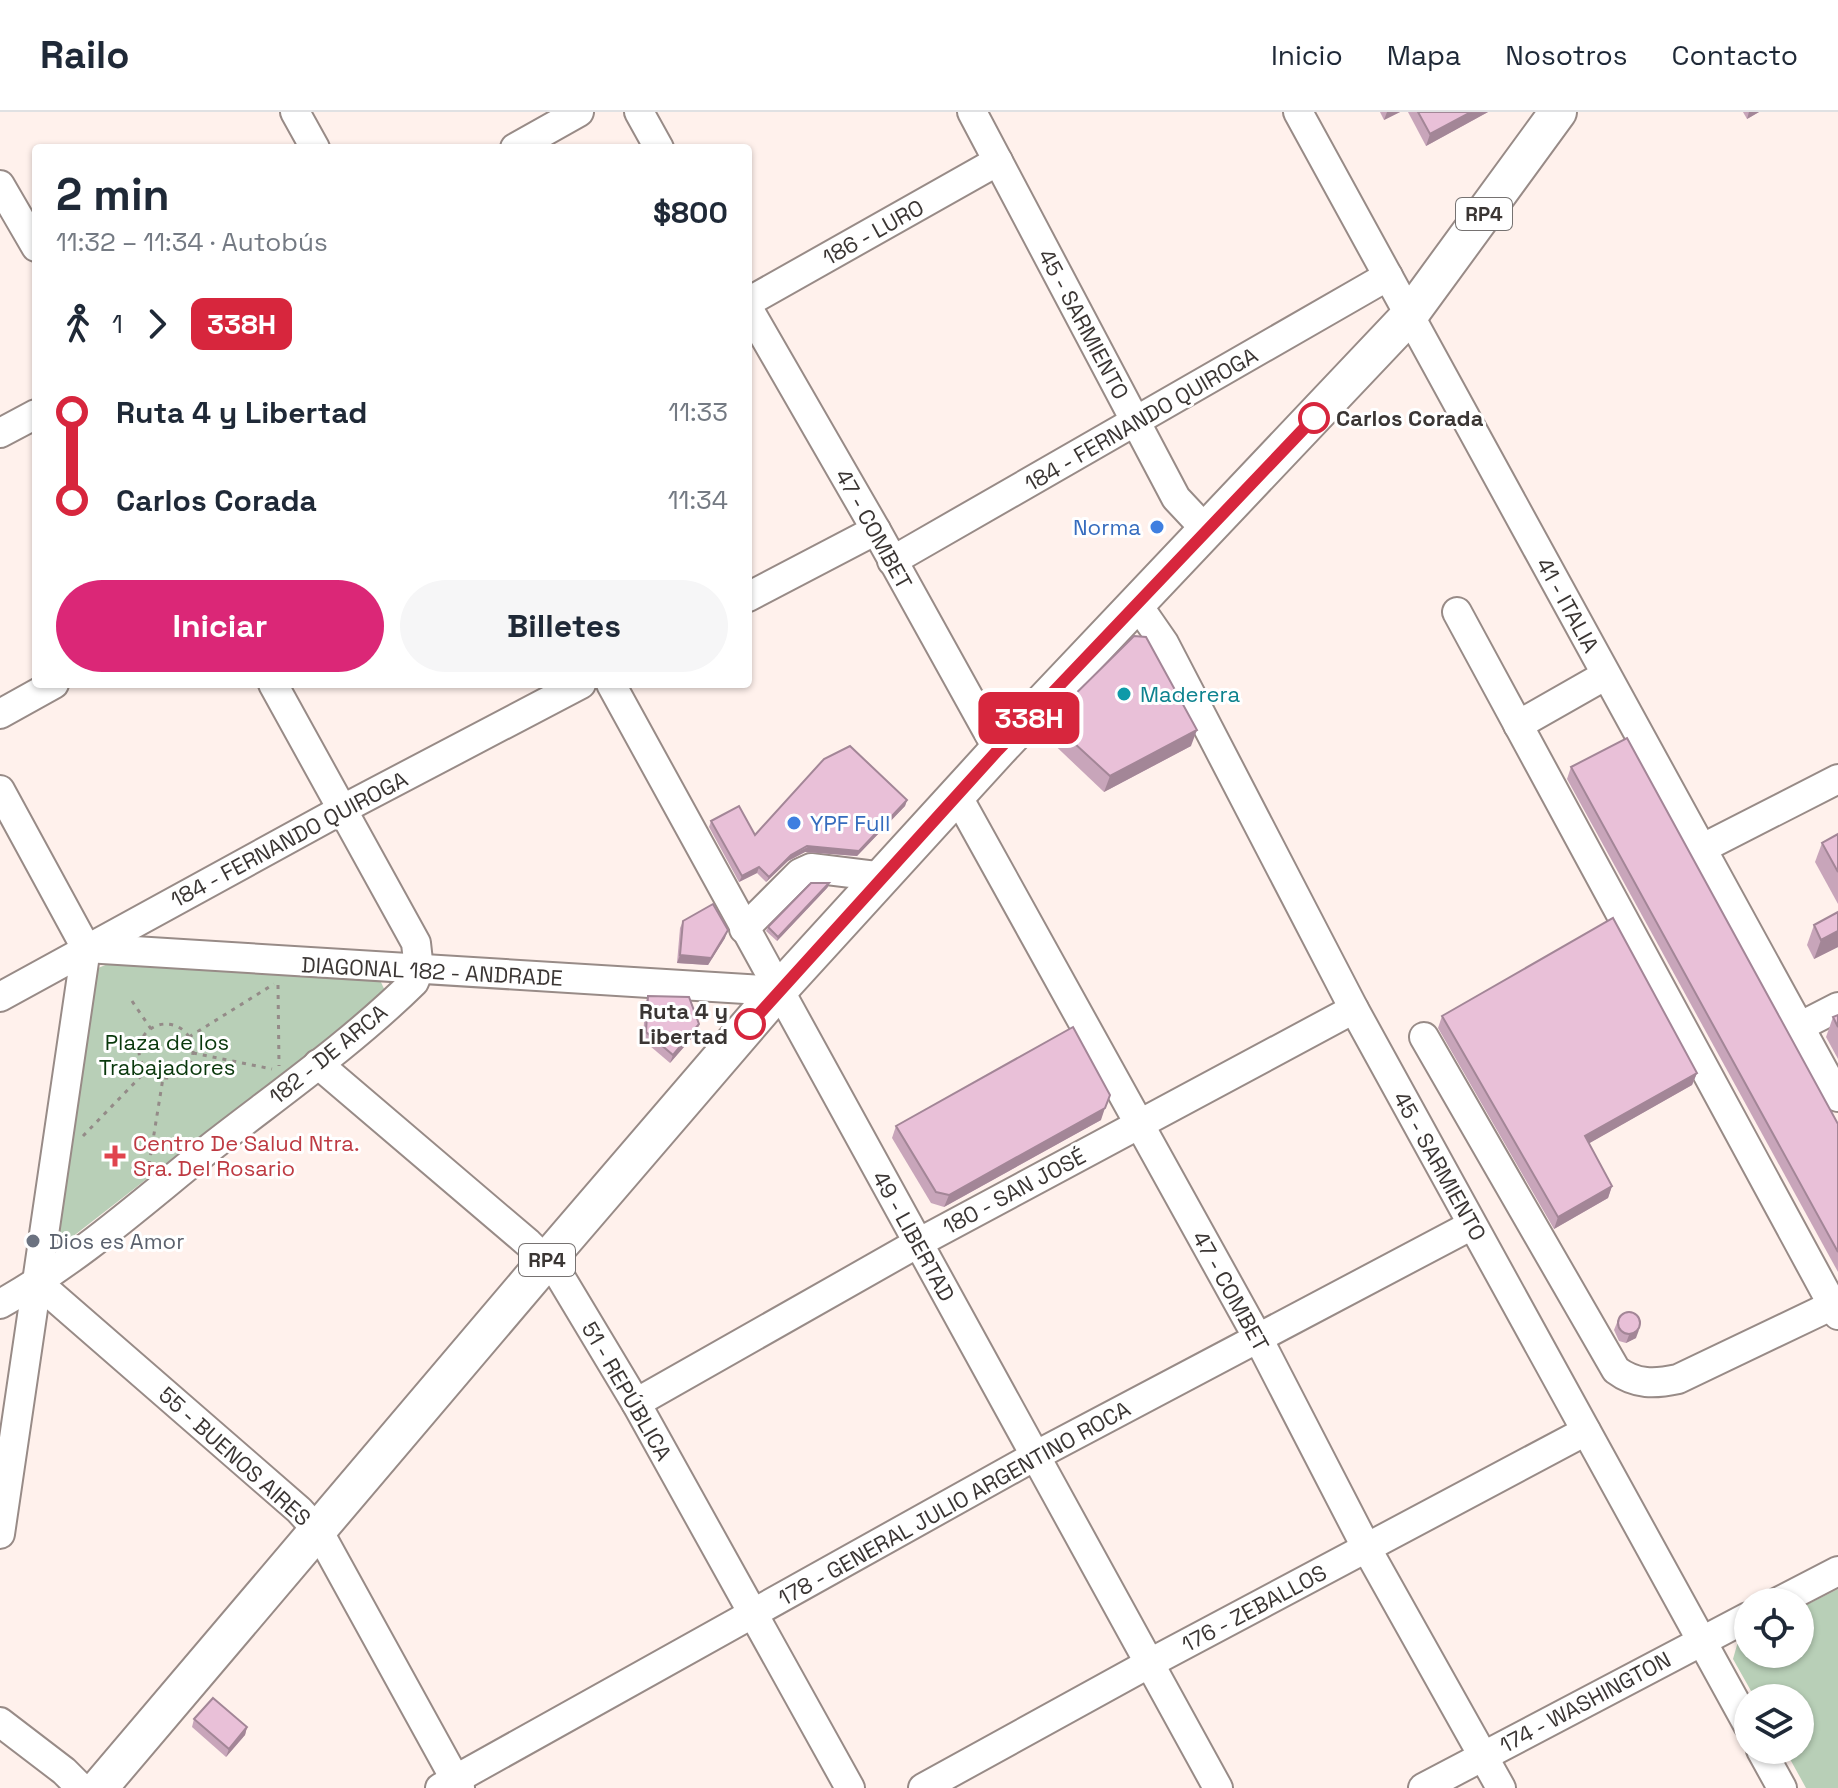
<!DOCTYPE html>
<html lang="es">
<head>
<meta charset="utf-8">
<style>
  :root { --surface:#fff; --page:#f6f6f7; --text:#1f2937; --muted:#747a83; --line:#e0e1e3; --accent:#db2777 }
  body { margin:0; font-family:"Space Grotesk",sans-serif; background:var(--page); color:var(--text); height:100vh; display:flex; flex-direction:column; font-size:30px; white-space:nowrap }
  * { box-sizing:border-box; margin:0 }
  p { font-size:26px; color:var(--muted) }
  .icon { flex:none; width:44px; height:44px; fill:none; stroke:currentColor; stroke-width:2; stroke-linecap:round; stroke-linejoin:round }
  .map { position:relative; flex:1; overflow:hidden }
  .side { position:absolute; left:32px; top:32px; width:720px; height:544px; display:flex; flex-direction:column; background:var(--surface); border-radius:8px; box-shadow:0 2px 6px #0004 }
  .side>* { flex:none }
  .badge { padding:0 16px; border-radius:12px; font-size:28px; line-height:52px }
  .tools { position:absolute; left:1734px; top:1476px; display:grid; gap:16px }
  .tools a { display:grid; place-items:center; width:80px; height:80px; border-radius:50%; background:var(--surface); box-shadow:0 2px 6px #0004; font-size:40px }
  .map>.badge { position:absolute; translate:-50% -50%; box-shadow:0 0 0 4px #fff }
  .legs { display:flex; align-items:center; gap:12px; height:88px; padding:0 24px; font-size:26px }
  .legs p { margin-inline-start:auto }
  .headline { display:flex; align-items:center; justify-content:space-between; height:136px; padding:0 24px }
  h1 { font-size:44px; font-weight:700; line-height:60px }
  .button { display:flex; gap:16px; margin-top:auto; padding:16px 24px }
  .button a { flex:1; height:92px; border-radius:48px; background:var(--accent); color:#fff; font-size:32px; font-weight:700; line-height:92px; text-align:center }
  .button a+a { background:var(--page); color:var(--text) }
  ul { padding:0 24px; list-style:none }
  li { display:flex; align-items:center; gap:28px; height:88px; font-size:30px }
  li i { display:grid; place-items:center; width:12px; height:100%; margin:0 10px; background:currentColor }
  li i::after { content:''; width:20px; height:20px; margin:-10px; border:6px solid; border-radius:50%; background:var(--surface) }
  li p { margin-inline-start:auto }
  li:first-child i { background:linear-gradient(#0000 50%,currentColor 0) }
  li:last-child i { background:linear-gradient(currentColor 50%,#0000 0) }
  header { display:flex; align-items:center; gap:48px; box-sizing:border-box; height:112px; padding:0 40px; background:var(--surface); border-bottom:2px solid var(--line) }
  header strong { font-size:38px }
  nav { display:flex; gap:44px; margin-inline-start:auto; font-size:28px }
  .map>svg:first-child { display:block }
  .green { fill:#b8cfb7 }
  .lines { fill:none; stroke-linecap:round; stroke-linejoin:round }
  .minor-casing { stroke:#988b87; stroke-width:32 }
  .major-casing { stroke:#988b87; stroke-width:40 }
  .path { stroke:#948b88; stroke-width:3; stroke-dasharray:4 6; stroke-linecap:butt }
  .minor { stroke:#fff; stroke-width:28 }
  .major { stroke:#fff; stroke-width:36 }
  .wall { fill:#c8a5ba }
  .shaded-wall { fill:#a38697 }
  .building { fill:#e9c0d8; stroke:#a38697; stroke-width:2 }
  .line-1-casing { stroke:#fff; stroke-width:18 }
  .line-1 { stroke:#d7263d; stroke-width:12 }
  .stop-1-dot { fill:#fff; stroke:#d7263d; stroke-width:4 }
  .shop-dot { fill:#3f7fe0; stroke:#fff; stroke-width:3 }
  .culture-dot { fill:#0f9aa8; stroke:#fff; stroke-width:3 }
  .health-dot { fill:#e0444e; stroke:#fff; stroke-width:3 }
  .worship-dot { fill:#6b7280; stroke:#fff; stroke-width:3 }
  .labels { text-anchor:middle; dominant-baseline:central; stroke-width:6; stroke-linejoin:round; paint-order:stroke }
  .shield { fill:#fff; stroke:#767271; stroke-width:2 }
  .shield-label { font-size:20px; font-weight:bold; fill:#3b3634 }
  .street-label { font-size:22px; fill:#3b3634; stroke:#fff }
  .stop-label { font-size:22px; font-weight:bold; fill:#3b3634; stroke:#fff; text-anchor:start }
  .shop-label { font-size:22px; fill:#366cbe; stroke:#fff; text-anchor:end }
  .culture-label { font-size:22px; fill:#0d838f; stroke:#fff; text-anchor:start }
  .park-label { font-size:22px; fill:#09380c; stroke:#fff }
  .health-label { font-size:22px; fill:#be3a42; stroke:#fff; text-anchor:start }
  .worship-label { font-size:22px; fill:#5b616d; stroke:#fff; text-anchor:start }
</style>
</head>
<body>
<header>
<strong>Railo</strong>
<nav><a>Inicio</a><a>Mapa</a><a>Nosotros</a><a>Contacto</a></nav>
</header>
<div class="map">
<svg width="1838" height="1676" viewBox="0 0 1838 1676">
  <rect width="100%" height="100%" fill="#fff1ec"/>
  <g class="green">
    <polygon points="108,852 380,868 386,881 58,1136 51,1130 94,862 98,856"/>
    <polygon points="1838,1477 1838,1676 1806,1676 1785,1638 1800,1638 1800,1586 1755,1586 1733,1547 1739,1526 1748,1522 1748,1542 1800,1542 1800,1496"/>
  </g>
  <g class="lines">
    <g class="minor-casing">
      <g id="minor">
        <polyline points="295,0 315,36"/>
        <polyline points="639,0 659,36"/>
        <polyline points="972,0 1176,386 1206,418"/>
        <polyline points="1298,0 1838,985"/>
        <polyline points="515,36 579,0"/>
        <polyline points="0,73 36,135"/>
        <polyline points="748,190 998,49"/>
        <polyline points="748,196 876,418 998,638"/>
        <polyline points="0,321 36,302"/>
        <polyline points="892,449 1388,164"/>
        <polyline points="748,485 876,418"/>
        <polyline points="1137,492 1164,531 1354,897 1748,1613"/>
        <polyline points="1457,500 1838,1203"/>
        <polyline points="611,572 1218,1676"/>
        <polyline points="0,602 54,572"/>
        <polyline points="1518,613 1606,563"/>
        <polyline points="0,678 86,836"/>
        <polyline points="958,685 1259,1228 1367,1437 1501,1676"/>
        <polyline points="1701,737 1838,667"/>
        <polyline points="744,817 800,761 811,756 884,765"/>
        <polyline points="86,836 778,879"/>
        <polyline points="0,885 343,697 581,572"/>
        <polyline points="1799,915 1838,895"/>
        <path d="M 1424,925 L 1616,1258 C 1636,1273 1655,1272 1678,1267 L 1833,1193"/>
        <polyline points="318,952 528,1131 558,1161 636,1291 850,1676"/>
        <polyline points="38,1171 299,1398 319,1420 460,1676"/>
        <path d="M 0,1192 C 78,1149 146,1087 215,1032 C 282,980 353,930 414,870 L 419,858 L 416,831 L 273,572"/>
        <polyline points="636,1291 918,1131 1354,897"/>
        <polyline points="0,1422 86,836"/>
        <polyline points="1778,1490 1838,1459"/>
        <polyline points="0,1610 64,1659 81,1676"/>
        <polyline points="1761,1638 1782,1676"/>
        <polyline points="440,1676 1035,1344 1472,1113"/>
        <polyline points="923,1676 1150,1551 1586,1319"/>
        <polyline points="1423,1676 1748,1505"/>
      </g>
    </g>
    <g class="major-casing">
      <polyline id="major" points="99,1676 547,1148 778,879 998,638 1409,204 1558,0"/>
    </g>
    <g class="path">
      <polyline points="278,873 279,954"/>
      <polyline points="132,889 151,917"/>
      <circle cx="166" cy="939" r="27"/>
      <polyline points="189,925 274,872"/>
      <polyline points="193,941 272,957"/>
      <polyline points="83,1024 147,958"/>
      <polyline points="149,1053 163,966"/>
    </g>
    <use href="#minor" class="minor"/>
    <use href="#major" class="major"/>
  </g>
  <g class="wall">
    <polygon points="1380,0 1400,0 1384,8"/>
    <polygon points="1408,0 1488,0 1426,34"/>
    <polygon points="1743,0 1759,0 1747,7"/>
    <polygon points="1049,608 1191,634 1104,680 1044,623"/>
    <polygon points="1571,655 1838,1012 1838,1160 1567,667"/>
    <polygon points="907,688 905,694 857,744 805,740 788,749 766,770 757,761 739,770 709,715 711,709 755,723"/>
    <polygon points="1838,722 1838,792 1815,750 1822,731"/>
    <polygon points="828,775 777,829 766,819 768,815"/>
    <polygon points="1838,800 1838,835 1814,847 1807,833 1814,813"/>
    <polygon points="683,809 725,826 708,853 677,851 680,816"/>
    <polygon points="648,884 697,920 670,951 643,928 645,892"/>
    <polygon points="1838,903 1838,947 1826,925 1833,905"/>
    <polygon points="1442,904 1697,961 1692,973 1589,1031 1612,1074 1608,1086 1554,1117 1438,916"/>
    <polygon points="1101,1008 944,1095 931,1091 892,1026 896,1014"/>
    <polygon points="1620,1203 1636,1226 1626,1231 1619,1229 1614,1218"/>
    <polygon points="194,1607 247,1615 245,1623 226,1645 192,1615"/>
  </g>
  <g class="shaded-wall">
    <polygon points="1387,0 1400,0 1384,8"/>
    <polygon points="1471,0 1488,0 1426,34 1430,22"/>
    <polygon points="1749,0 1759,0 1747,7"/>
    <polygon points="1197,618 1191,634 1104,680 1110,664"/>
    <polygon points="907,688 905,694 857,744 805,740 788,749 766,770 769,765 791,743"/>
    <polygon points="759,755 757,761 739,770 742,764"/>
    <polygon points="829,771 828,775 777,829 778,825"/>
    <polygon points="728,818 725,826 708,853 677,851 680,843"/>
    <polygon points="1838,819 1838,835 1814,847 1821,828"/>
    <polygon points="699,912 697,920 670,951 673,943"/>
    <polygon points="1697,961 1692,973 1581,1036 1585,1024"/>
    <polygon points="1105,996 1101,1008 944,1095 949,1083"/>
    <polygon points="1612,1074 1608,1086 1554,1117 1558,1105"/>
    <polygon points="1639,1218 1636,1226 1626,1231 1629,1223"/>
    <polygon points="247,1615 245,1623 226,1645 229,1637"/>
  </g>
  <g class="building">
    <polygon points="1418,0 1471,0 1430,22"/>
    <polygon points="1134,524 1146,525 1197,618 1110,664 1049,608"/>
    <polygon points="1627,626 1838,1012 1838,1140 1571,655"/>
    <polygon points="850,634 907,688 859,739 807,734 791,743 769,765 759,755 742,764 711,709 739,694 755,723 824,647"/>
    <polygon points="1838,722 1838,760 1822,731"/>
    <polygon points="811,771 829,771 778,825 768,815"/>
    <polygon points="713,792 728,818 711,846 680,843 683,809"/>
    <polygon points="1838,800 1838,819 1821,828 1814,813"/>
    <polygon points="1613,806 1697,961 1585,1024 1612,1074 1558,1105 1442,904"/>
    <polygon points="648,884 689,885 699,912 673,943 646,920"/>
    <polygon points="1838,903 1838,915 1833,905"/>
    <polygon points="1073,915 1110,983 1105,996 949,1083 936,1080 896,1014"/>
    <circle cx="1629" cy="1211" r="11"/>
    <polygon points="213,1586 247,1615 229,1637 194,1607"/>
  </g>
  <g class="lines">
    <g class="line-1-casing">
      <polyline id="line-1" points="750,912 998,638 1314,306"/>
    </g>
    <use href="#line-1" class="line-1"/>
  </g>
  <g class="stop-1-dot">
    <circle cx="1314" cy="306" r="14"/>
    <circle cx="750" cy="912" r="14"/>
  </g>
  <g class="shop-dot">
    <circle cx="1157" cy="415" r="8"/>
    <circle cx="794" cy="711" r="8"/>
  </g>
  <circle class="culture-dot" cx="1124" cy="582" r="8"/>
  <path class="health-dot" d="M111 1032h8v8h8v8h-8v8h-8v-8h-8v-8h8z"/>
  <circle class="worship-dot" cx="33" cy="1129" r="8"/>
  <g class="labels">
    <g class="shield">
      <rect x="1456" y="86" width="56" height="32" rx="6"/>
      <rect x="519" y="1132" width="56" height="32" rx="6"/>
    </g>
    <g class="shield-label">
      <text x="1484" y="102">RP4</text>
      <text x="547" y="1148">RP4</text>
    </g>
    <g class="street-label">
      <text transform="translate(873 120) rotate(-29)">186 - LURO</text>
      <text transform="translate(1084 212) rotate(62)">45 - SARMIENTO</text>
      <text transform="translate(1141 307) rotate(-30)">184 - FERNANDO QUIROGA</text>
      <text transform="translate(874 417) rotate(61)">47 - COMBET</text>
      <text transform="translate(1568 493) rotate(61)">41 - ITALIA</text>
      <text transform="translate(289 727) rotate(-28)">184 - FERNANDO QUIROGA</text>
      <text transform="translate(432 859) rotate(3)">DIAGONAL 182 - ANDRADE</text>
      <text transform="translate(328 942) rotate(-39)">182 - DE ARCA</text>
      <text transform="translate(1440 1054) rotate(61)">45 - SARMIENTO</text>
      <text transform="translate(1014 1079) rotate(-28)">180 - SAN JOSÉ</text>
      <text transform="translate(914 1124) rotate(61)">49 - LIBERTAD</text>
      <text transform="translate(1231 1179) rotate(61)">47 - COMBET</text>
      <text transform="translate(627 1279) rotate(60)">51 - REPÚBLICA</text>
      <text transform="translate(235 1344) rotate(42)">55 - BUENOS AIRES</text>
      <text transform="translate(954 1391) rotate(-29)">178 - GENERAL JULIO ARGENTINO ROCA</text>
      <text transform="translate(1254 1496) rotate(-28)">176 - ZEBALLOS</text>
      <text transform="translate(1585 1590) rotate(-28)">174 - WASHINGTON</text>
    </g>
    <g class="stop-label">
      <text x="1336" y="306">Carlos Corada</text>
      <text x="728" y="899" text-anchor="end">Ruta 4 y<tspan x="728" dy="25">Libertad</tspan></text>
    </g>
    <g class="shop-label">
      <text x="1141" y="415">Norma</text>
      <text x="810" y="711" text-anchor="start">YPF Full</text>
    </g>
    <g class="culture-label">
      <text x="1140" y="582">Maderera</text>
    </g>
    <g class="park-label">
      <text x="167" y="930">Plaza de los<tspan x="167" dy="25">Trabajadores</tspan></text>
    </g>
    <g class="health-label">
      <text x="133" y="1031">Centro De Salud Ntra.<tspan x="133" dy="25">Sra. Del Rosario</tspan></text>
    </g>
    <g class="worship-label">
      <text x="49" y="1129">Dios es Amor</text>
    </g>
  </g>
</svg>
<div class="tools">
<a><svg class="icon" aria-label="locate" viewBox="0 0 24 24"><circle cx="12" cy="12" r="6"/><path d="M12 2v4M12 18v4M2 12h4M18 12h4"/></svg></a>
<a><svg class="icon" aria-label="layers" viewBox="0 0 24 24"><path d="M12 4l9 5-9 5-9-5zM3 14l9 5 9-5"/></svg></a>
</div>
<b class="badge" style="left:1029px;top:606px;background:#d7263d;color:#fff">338H</b>
<section class="side">
<div class="headline"><div><h1>2 min</h1><p>11:32 – 11:34 · Autobús</p></div><b>$800</b></div>
<div class="legs"><svg class="icon" aria-label="walk" viewBox="0 0 24 24"><circle cx="13" cy="4" r="2"/><path d="M13 8l-2 6 4 7M11 14l-3 7M7 12l3-4h3l4 4"/></svg>1<svg class="icon" aria-label="forward" viewBox="0 0 24 24"><path d="M9 5l7 7-7 7"/></svg><b class="badge" style="background:#d7263d;color:#fff">338H</b></div>
<ul>
<li><i style="color:#d7263d"></i><b>Ruta 4 y Libertad</b><p>11:33</p></li>
<li><i style="color:#d7263d"></i><b>Carlos Corada</b><p>11:34</p></li>
</ul>
<div class="button"><a>Iniciar</a><a>Billetes</a></div>
</section>
</div>
</body>
</html>
